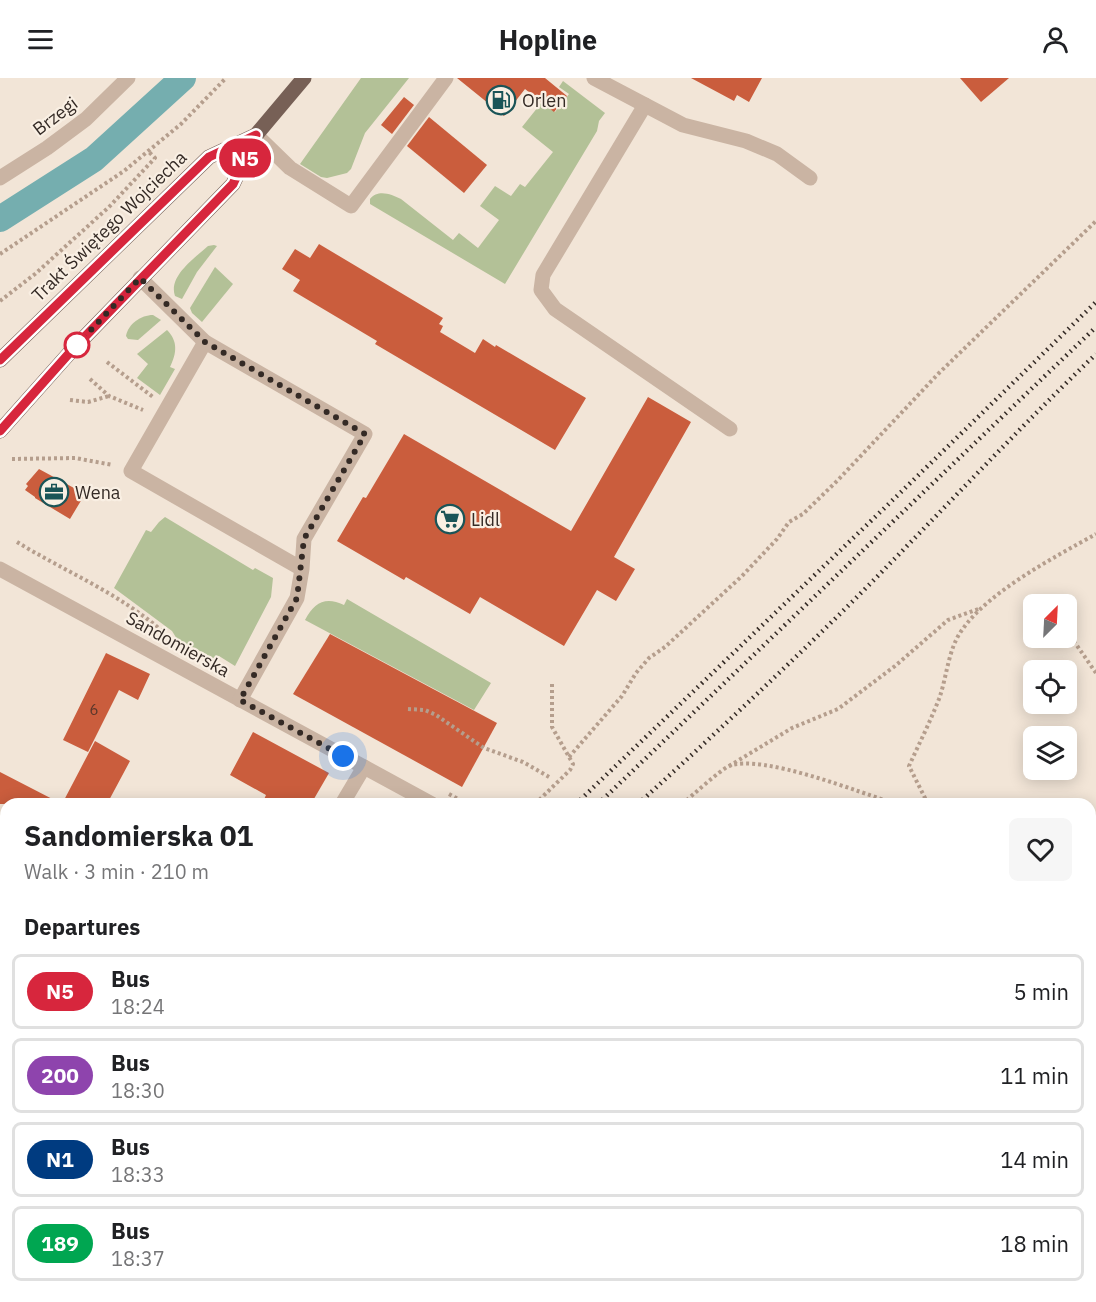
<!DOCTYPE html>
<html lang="en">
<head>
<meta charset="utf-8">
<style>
  :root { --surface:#fff; --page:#f6f6f6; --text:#202124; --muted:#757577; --line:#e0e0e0 }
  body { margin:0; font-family:"IBM Plex Sans",sans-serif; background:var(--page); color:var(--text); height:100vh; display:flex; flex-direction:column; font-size:22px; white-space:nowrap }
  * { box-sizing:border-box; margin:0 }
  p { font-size:20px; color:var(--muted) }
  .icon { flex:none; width:33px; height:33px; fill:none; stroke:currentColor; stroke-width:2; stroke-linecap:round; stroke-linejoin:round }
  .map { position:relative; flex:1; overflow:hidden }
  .panel { position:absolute; left:0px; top:720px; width:1096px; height:504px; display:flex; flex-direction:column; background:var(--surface); border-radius:18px 18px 0 0; box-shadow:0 3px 15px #0003 }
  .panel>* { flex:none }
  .badge { padding:0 12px; border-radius:20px; font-size:21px; line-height:39px }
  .needle { width:39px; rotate:24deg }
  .buttons { position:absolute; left:1023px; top:516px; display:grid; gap:12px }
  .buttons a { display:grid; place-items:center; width:54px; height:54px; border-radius:9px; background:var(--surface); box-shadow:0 3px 15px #0003; font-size:30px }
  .you { position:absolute; width:30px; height:30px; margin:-15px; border:4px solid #fff; border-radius:50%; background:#1a73e8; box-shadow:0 0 0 9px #1a73e833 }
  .map>.badge { position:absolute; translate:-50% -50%; box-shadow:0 0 0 3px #fff }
  h2 { padding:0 24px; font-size:22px; line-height:54px }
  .round { display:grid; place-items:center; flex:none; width:63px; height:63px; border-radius:9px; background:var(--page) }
  .head { display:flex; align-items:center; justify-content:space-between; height:102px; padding:0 24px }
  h1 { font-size:28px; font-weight:700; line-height:45px }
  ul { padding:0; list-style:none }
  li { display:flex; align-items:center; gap:18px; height:75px; margin:0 12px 9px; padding:0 12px; border:3px solid var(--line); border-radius:9px }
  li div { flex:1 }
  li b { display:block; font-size:22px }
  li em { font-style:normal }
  li .badge { min-width:66px; font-weight:700; text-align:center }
  header { display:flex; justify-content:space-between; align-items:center; height:78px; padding:0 24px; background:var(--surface); font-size:27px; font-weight:700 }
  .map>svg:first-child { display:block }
  .green { fill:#b3c197 }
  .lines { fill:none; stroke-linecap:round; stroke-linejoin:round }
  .canal { stroke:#75aeaf; stroke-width:26 }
  .building { fill:#ca5d3d }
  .path { stroke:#b59e8d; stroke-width:4; stroke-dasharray:3 3; stroke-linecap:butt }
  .minor { stroke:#cab4a3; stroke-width:15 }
  .major { stroke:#776056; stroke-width:15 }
  .rail { stroke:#342a25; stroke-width:4.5; stroke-dasharray:1.5 4.5; stroke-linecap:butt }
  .line-casing { stroke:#fff; stroke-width:14 }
  .line { stroke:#d7263d; stroke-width:9 }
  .walk { stroke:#342a25; stroke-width:6; stroke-dasharray:0 10.8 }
  .stop-dot { fill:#fff; stroke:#d7263d; stroke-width:3 }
  .labels { text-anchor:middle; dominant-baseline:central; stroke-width:4.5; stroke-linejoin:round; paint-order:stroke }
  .number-label { font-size:15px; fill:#5a372b }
  .poi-label { font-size:18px; fill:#342a25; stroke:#f9efe3; text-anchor:start }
  .street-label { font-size:18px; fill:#342a25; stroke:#f9efe3 }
</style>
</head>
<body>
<header><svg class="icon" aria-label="menu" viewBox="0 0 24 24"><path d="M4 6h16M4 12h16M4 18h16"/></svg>Hopline<svg class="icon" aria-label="person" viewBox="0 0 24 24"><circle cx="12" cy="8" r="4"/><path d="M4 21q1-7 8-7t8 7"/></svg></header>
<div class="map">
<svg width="1096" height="1224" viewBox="0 0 1096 1224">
  <rect width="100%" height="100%" fill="#f2e5d7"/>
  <g class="green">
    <polygon points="361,0 409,0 365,55 351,91 347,95 327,100 321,99 300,86"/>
    <path d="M 563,3 L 605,35 L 599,43 L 597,53 L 505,206 L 370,126 L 370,121 C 378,111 391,116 401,121 L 453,162 L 459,155 L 478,170 L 499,142 L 480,128 L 495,108 L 511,118 L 520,106 L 525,109 L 553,74 L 522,49 L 542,24 L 555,34 L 569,16 L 559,9 Z"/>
    <path d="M 214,167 L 217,168 L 197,194 L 182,221 L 175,218 C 168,198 195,180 208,168 Z"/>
    <polygon points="215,189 233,206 202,244 192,235 190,230"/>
    <path d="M 153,237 L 161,242 L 138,262 L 128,261 L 126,258 C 128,246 141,237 153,237 Z"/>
    <path d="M 167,252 C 178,263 177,275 170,289 L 175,291 L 160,317 L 137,300 L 148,286 L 137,276 Z"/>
    <polygon points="165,439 253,492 255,490 273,500 271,519 235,588 219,578 213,580 177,561 172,553 114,510 146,452 151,454 159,444"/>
    <path d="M 347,521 L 491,605 L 474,632 L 305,542 C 314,525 325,518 344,527 Z"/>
    <polygon points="1096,825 1096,1080 1090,1076 1090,829"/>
    <polygon points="0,1049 6,1052 6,1218 65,1218 60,1224 0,1224"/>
    <polygon points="401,1218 674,1218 671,1224 399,1224"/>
  </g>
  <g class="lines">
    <polyline class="canal" points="0,141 94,81 183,0"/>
  </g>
  <g class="building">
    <polygon points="457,0 545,0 567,18 554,34 525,11 504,38"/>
    <polygon points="691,0 762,0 749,24 737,17 734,23"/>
    <polygon points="960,0 1009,0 981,24"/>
    <polygon points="404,19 414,27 392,56 381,47"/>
    <polygon points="429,39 487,87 464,115 407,68"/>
    <polygon points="319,166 443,240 439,246 443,248 440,254 475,275 483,261 495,269 496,267 586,320 555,372 375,266 377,263 293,213 300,202 282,191 295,171 310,180"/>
    <polygon points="648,319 691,344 614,479 635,491 616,523 597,512 564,568 480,519 470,536 406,499 404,502 337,463 363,419 366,420 404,356 571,453"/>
    <polygon points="39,391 85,416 70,441 35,420 35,419 25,412 28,408 26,406"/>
    <polygon points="330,556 497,645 462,709 293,616"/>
    <polygon points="106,575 150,596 138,622 119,612 88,674 63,662"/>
    <polygon points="253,654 329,695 311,726 262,726 266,717 230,697"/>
    <polygon points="95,663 130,683 107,726 0,726 0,694 62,726"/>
  </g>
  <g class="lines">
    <g class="path">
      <polyline points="0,176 124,93 181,46 226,0"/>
      <polyline points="0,223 35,196 109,129 155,80 148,73"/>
      <polyline points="107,284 153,319"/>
      <polyline points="90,301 109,318 143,332"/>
      <polyline points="70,322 88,324 109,318"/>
      <polyline points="12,381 75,380 113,387"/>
      <path d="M 17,464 C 64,493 123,517 164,555"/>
      <polyline points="1066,558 1069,556 1096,595"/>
      <polyline points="1047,567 1063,560"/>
      <polyline points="408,631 425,632 436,637 484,670 523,684 549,699"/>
      <polyline points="569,679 622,618 636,595 649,580 665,569 742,498 777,461 789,444 803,436 838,402 938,296 1096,143"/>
      <polyline points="729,688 792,650 838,631 895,588 948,542 981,530"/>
      <polyline points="449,716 467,726"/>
      <polyline points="535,726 570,692 573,686 552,649 552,603"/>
      <path d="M 682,726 C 692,718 720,692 729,688 C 761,675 861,715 896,726"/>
      <path d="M 928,726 L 909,688 C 919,666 930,644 939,621 C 947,599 948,571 962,552 C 989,513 1055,479 1096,456"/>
    </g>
    <g class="minor">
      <polyline points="594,0 683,47 746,63 777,76 810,100"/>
      <polyline points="645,27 543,197 541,212 555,231 730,351"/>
      <polyline points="256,57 290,90 351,128 446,0"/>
      <polyline points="0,100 47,70 86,41 128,0"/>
      <polyline points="140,200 205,264"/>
      <polyline points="0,491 432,726"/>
      <polyline points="240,622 297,520 302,491 131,393 205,264 365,356 304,461 302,491"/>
      <polyline points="342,726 364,689"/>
      <polyline points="1090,752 1096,748"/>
      <polyline points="0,824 6,827"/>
      <polyline points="1090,1095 1096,1098"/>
      <polyline points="181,1224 187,1218"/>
    </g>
    <g class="major">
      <polyline points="0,282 209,79 256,57"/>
      <polyline points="0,353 73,271 233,106 256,57 304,0"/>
    </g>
    <g class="rail">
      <polyline points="576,726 898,417 1096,224"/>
      <polyline points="598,726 1096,249"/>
      <path d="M 638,726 C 714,657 790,586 863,513 C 941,434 1016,353 1096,276"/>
      <polyline points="110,1224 115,1218"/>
      <polyline points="132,1224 137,1218"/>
      <polyline points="154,1224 159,1218"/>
    </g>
  </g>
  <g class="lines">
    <g class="line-casing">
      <polyline id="line" points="0,282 209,79 256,57 233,106 73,271 0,353"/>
    </g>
    <use href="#line" class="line"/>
    <polyline class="walk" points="77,267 73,271 140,200 205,264 365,356 304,461 297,520 240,622 343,678"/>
  </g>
  <defs>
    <g id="fuel-ring" transform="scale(1.5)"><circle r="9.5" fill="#f9efe3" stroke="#1a5457" stroke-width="1.5"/><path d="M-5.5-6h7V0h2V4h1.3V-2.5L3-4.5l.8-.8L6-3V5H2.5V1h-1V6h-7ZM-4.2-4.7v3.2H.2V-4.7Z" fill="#1a5457"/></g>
    <g id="office-ring" transform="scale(1.5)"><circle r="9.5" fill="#f9efe3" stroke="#1a5457" stroke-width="1.5"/><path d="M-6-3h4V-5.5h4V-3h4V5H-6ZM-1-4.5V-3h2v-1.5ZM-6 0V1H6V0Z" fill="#1a5457"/></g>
    <g id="supermarket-ring" transform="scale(1.5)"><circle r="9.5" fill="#f9efe3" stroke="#1a5457" stroke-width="1.5"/><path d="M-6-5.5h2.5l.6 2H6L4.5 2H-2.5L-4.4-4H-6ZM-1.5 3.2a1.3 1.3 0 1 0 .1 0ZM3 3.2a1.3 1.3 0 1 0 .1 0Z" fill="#1a5457"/></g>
  </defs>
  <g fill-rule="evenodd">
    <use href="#fuel-ring" x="501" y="22"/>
    <use href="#office-ring" x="54" y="414"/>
    <use href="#supermarket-ring" x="450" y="441"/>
  </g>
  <circle class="stop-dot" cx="77" cy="267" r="12"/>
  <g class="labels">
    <g class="number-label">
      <text x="94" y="631">6</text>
    </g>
    <g class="poi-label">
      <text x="522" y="22">Orlen</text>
      <text x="75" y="414">Wena</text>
      <text x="471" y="441">Lidl</text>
    </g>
    <g class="street-label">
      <text transform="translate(55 38) rotate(-37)">Brzegi</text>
      <text transform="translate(109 148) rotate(-44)">Trakt Świętego Wojciecha</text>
      <text transform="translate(178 566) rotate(29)">Sandomierska</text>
    </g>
  </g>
</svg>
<div class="buttons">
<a><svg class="needle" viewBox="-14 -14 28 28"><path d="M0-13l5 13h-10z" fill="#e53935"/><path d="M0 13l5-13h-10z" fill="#757577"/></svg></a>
<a><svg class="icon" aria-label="locate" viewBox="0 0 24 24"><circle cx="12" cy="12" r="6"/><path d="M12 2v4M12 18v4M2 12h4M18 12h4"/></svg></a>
<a><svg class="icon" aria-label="layers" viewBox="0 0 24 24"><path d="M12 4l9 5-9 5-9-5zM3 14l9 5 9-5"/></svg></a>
</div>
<div class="you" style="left:343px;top:678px"></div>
<b class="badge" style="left:245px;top:80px;background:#d7263d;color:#fff">N5</b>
<section class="panel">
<div class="head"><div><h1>Sandomierska 01</h1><p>Walk · 3 min · 210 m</p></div><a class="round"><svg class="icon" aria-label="heart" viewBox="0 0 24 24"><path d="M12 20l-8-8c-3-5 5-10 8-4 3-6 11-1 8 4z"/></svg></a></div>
<h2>Departures</h2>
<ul>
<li><span class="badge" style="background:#d7263d;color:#fff">N5</span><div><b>Bus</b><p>18:24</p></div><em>5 min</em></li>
<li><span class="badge" style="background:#8e44ad;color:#fff">200</span><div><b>Bus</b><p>18:30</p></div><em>11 min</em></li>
<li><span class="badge" style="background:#003b80;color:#fff">N1</span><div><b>Bus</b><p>18:33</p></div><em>14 min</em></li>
<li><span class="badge" style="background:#00a651;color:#fff">189</span><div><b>Bus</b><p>18:37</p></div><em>18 min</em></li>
</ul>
</section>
</div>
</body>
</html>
